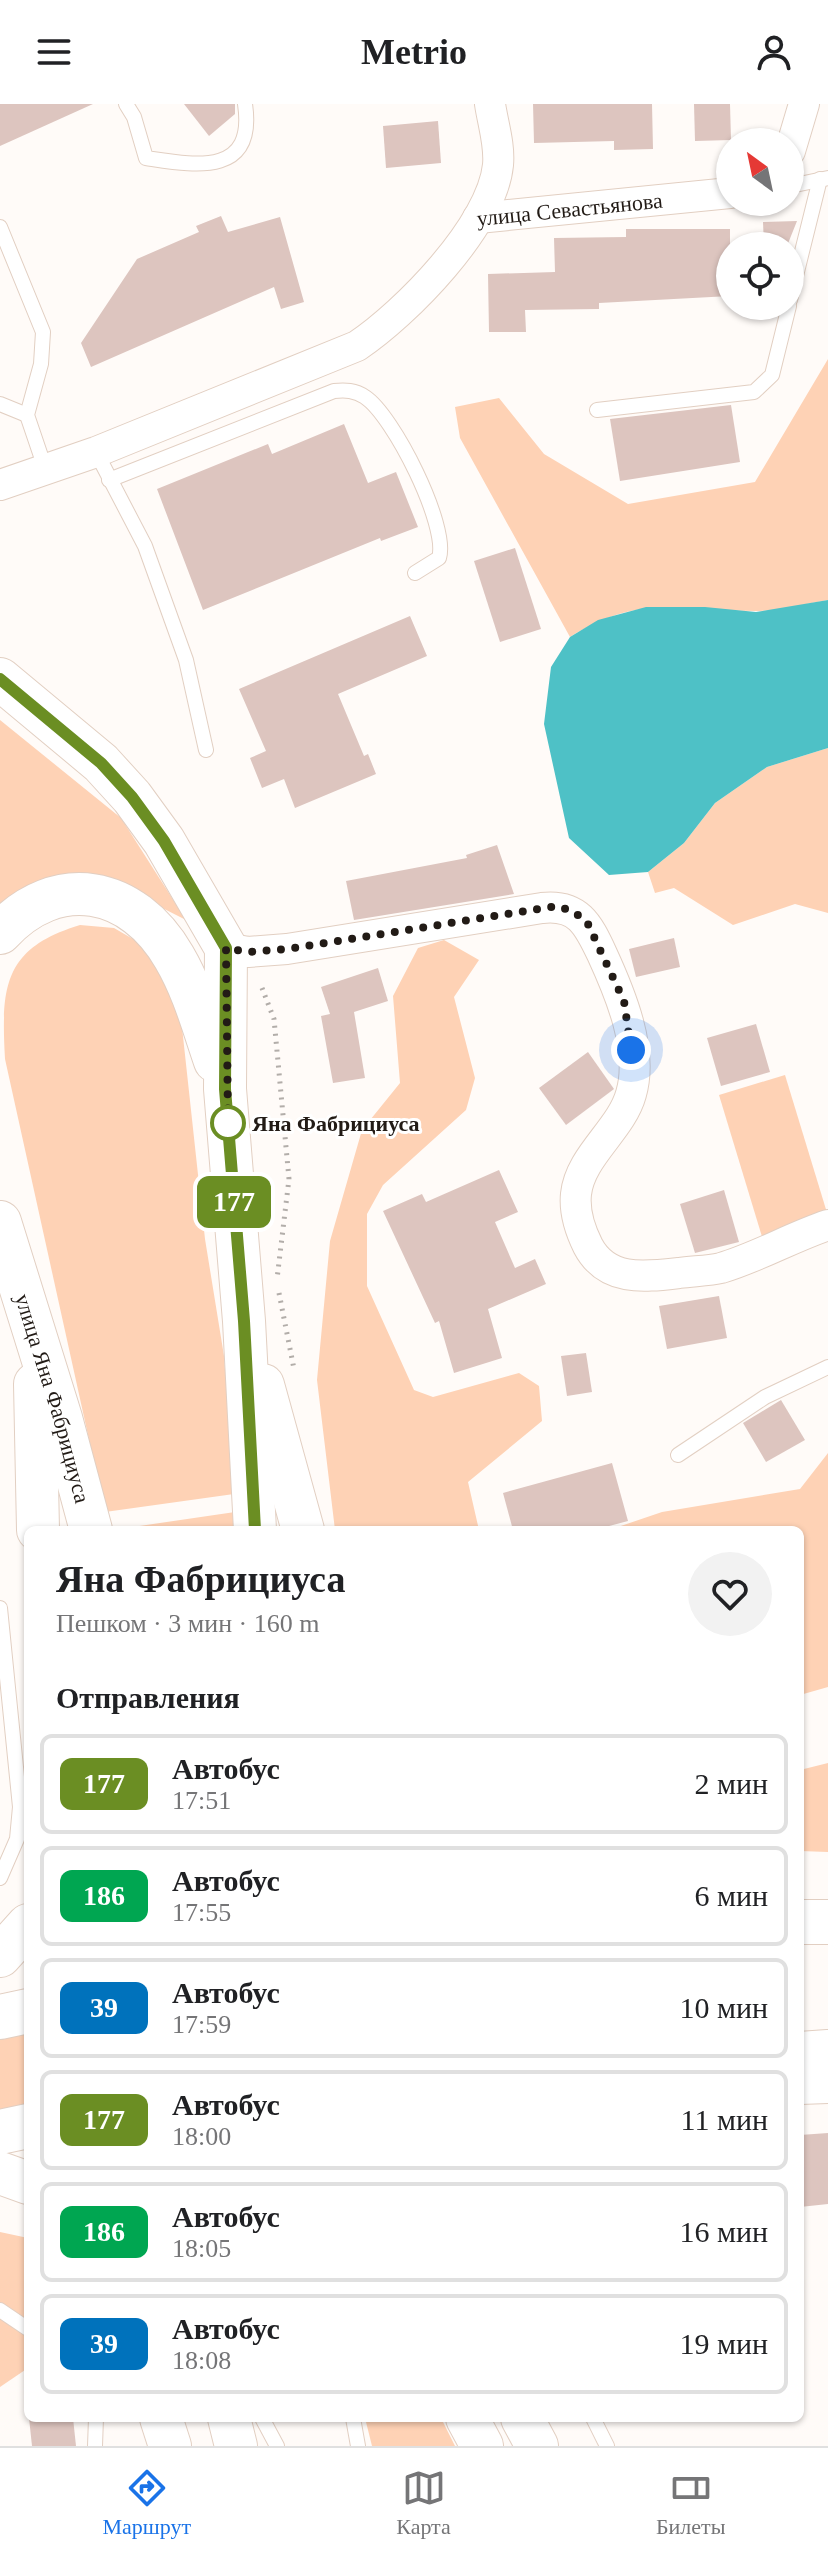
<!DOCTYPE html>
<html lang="ru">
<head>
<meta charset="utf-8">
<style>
  :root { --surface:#fff; --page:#f2f2f2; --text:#202124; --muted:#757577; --line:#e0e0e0; --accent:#1a73e8 }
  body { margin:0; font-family:Georgia,serif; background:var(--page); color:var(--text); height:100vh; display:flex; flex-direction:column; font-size:30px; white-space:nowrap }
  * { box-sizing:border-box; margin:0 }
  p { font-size:26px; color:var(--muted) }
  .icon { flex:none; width:44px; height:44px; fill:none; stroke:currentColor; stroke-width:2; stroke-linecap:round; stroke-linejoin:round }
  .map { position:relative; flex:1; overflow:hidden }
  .side { position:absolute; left:24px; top:1422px; width:780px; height:896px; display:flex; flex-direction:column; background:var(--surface); border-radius:12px; box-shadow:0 2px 6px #0004 }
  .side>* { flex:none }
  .badge { padding:0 16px; border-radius:12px; font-size:28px; line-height:52px }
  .needle { width:52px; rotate:327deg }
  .tools { position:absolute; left:716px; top:24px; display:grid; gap:16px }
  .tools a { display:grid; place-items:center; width:88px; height:88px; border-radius:50%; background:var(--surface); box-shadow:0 2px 6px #0004; font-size:40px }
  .you { position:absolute; width:40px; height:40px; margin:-20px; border:6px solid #fff; border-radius:50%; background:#1a73e8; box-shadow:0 0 0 12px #1a73e833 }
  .map>.badge { position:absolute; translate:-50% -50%; box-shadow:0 0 0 4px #fff }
  h2 { padding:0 32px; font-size:30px; line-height:72px }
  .round { display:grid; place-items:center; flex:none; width:84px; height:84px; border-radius:42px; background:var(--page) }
  .head { display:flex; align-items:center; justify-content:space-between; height:136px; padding:0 32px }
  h1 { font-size:38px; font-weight:700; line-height:60px }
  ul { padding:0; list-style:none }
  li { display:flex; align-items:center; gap:24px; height:100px; margin:0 16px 12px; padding:0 16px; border:4px solid var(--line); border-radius:12px }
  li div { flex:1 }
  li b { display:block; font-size:30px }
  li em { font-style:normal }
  li .badge { min-width:88px; font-weight:700; text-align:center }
  header { display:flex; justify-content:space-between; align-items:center; height:104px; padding:0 32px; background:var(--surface); font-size:36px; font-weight:700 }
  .tab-bar { display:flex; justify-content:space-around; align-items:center; height:112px; border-top:2px solid var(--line); background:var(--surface); font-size:22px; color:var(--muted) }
  .tab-bar a { display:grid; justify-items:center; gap:4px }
  .tab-bar .active { color:var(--accent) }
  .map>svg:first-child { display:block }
  .green { fill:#fed2b5 }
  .water { fill:#4ec1c6 }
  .building { fill:#ddc5bf }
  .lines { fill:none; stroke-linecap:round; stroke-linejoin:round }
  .lane-casing { stroke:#e2cfc2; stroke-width:16 }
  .street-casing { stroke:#e2cfc2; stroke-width:32 }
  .secondary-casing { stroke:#e2cfc2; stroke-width:44 }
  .primary-casing { stroke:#e2cfc2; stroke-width:46 }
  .path { stroke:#b2ada9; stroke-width:5; stroke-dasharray:2 6; stroke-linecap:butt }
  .lane { stroke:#fff; stroke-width:14 }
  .street { stroke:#fff; stroke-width:30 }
  .secondary { stroke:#fff; stroke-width:42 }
  .primary { stroke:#fff; stroke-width:44 }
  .line-casing { stroke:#fff; stroke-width:18 }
  .line { stroke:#6b8e23; stroke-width:12 }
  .walk { stroke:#221b16; stroke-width:8; stroke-dasharray:0 14.4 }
  .stop-dot { fill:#fff; stroke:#6b8e23; stroke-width:4 }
  .labels { text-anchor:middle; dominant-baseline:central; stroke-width:6; stroke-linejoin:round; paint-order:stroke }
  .street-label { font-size:22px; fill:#221b16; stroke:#fff }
  .stop-label { font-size:22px; font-weight:bold; fill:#221b16; stroke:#fff; text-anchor:start }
</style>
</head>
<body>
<header><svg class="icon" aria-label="menu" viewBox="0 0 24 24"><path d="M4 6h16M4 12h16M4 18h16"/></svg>Metrio<svg class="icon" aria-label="person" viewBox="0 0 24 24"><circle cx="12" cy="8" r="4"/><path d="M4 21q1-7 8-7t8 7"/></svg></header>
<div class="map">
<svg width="828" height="2342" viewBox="0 0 828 2342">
  <rect width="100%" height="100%" fill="#fffbf8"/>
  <g class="green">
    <path d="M 828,255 L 828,496 C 804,500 779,507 755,507 C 679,507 641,489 570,533 L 460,334 L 455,303 L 499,294 L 544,350 L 628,400 L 755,378 Z"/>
    <polygon points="0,616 121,714 186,816 109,777 0,815"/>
    <polygon points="828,644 828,809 795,800 733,821 674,784 655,789 648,768 684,739 715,699 767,663"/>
    <path d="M 80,821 L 114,824 L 145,842 L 163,870 L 181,914 L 205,1135 L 224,1252 L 234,1390 L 105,1408 L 5,955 C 1,882 4,844 80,821 Z"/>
    <polygon points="444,836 479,856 454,893 475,974 466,1006 383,1081 367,1110 367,1182 414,1286 433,1293 519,1269 539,1282 542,1317 468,1378 479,1426 335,1426 317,1276 330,1137 362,1026 400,979 393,892 418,844"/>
    <polygon points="785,971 828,1112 763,1136 719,991"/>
    <polygon points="828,1349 828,1583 800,1591 800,1426 609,1426 662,1408 800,1385"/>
    <polygon points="235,1408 236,1426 112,1426"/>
    <polygon points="828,1659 828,1748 800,1747 800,1666"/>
    <polygon points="28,1928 28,2007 0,2011 0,1932"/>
    <polygon points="0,2128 28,2134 28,2264 0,2283"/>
    <polygon points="365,2314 441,2314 455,2342 372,2342"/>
  </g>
  <polygon class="water" points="828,496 828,644 767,663 715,699 684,739 648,768 609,771 569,734 544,620 551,563 570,533 598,516 646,503 705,503 756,508"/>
  <g class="building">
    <polygon points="0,0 93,0 0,42"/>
    <polygon points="184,0 235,0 235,10 209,32"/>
    <polygon points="533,0 652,0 653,45 614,46 614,37 534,39"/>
    <polygon points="694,0 730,0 731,36 695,37"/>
    <polygon points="438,17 441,59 386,64 383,22"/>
    <polygon points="221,112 228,128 280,113 304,198 281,205 274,183 91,263 81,239 137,155 199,128 196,122"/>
    <polygon points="797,117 787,142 764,142 763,118"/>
    <polygon points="626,125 730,125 730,192 599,199 599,205 525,206 526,228 489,228 488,170 555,168 554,134 626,133"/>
    <polygon points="731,301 740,358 620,377 610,315"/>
    <polygon points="344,320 368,379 396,368 418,423 381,437 380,434 203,506 157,385 268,340 272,350"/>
    <polygon points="515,444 541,525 500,538 474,457"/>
    <polygon points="410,512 427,552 338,590 364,652 368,650 376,670 295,704 284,675 262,684 250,654 266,647 239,585"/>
    <polygon points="497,741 514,790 354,816 346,777 467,754 466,751"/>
    <polygon points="674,834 680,863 636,873 629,845"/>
    <polygon points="378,864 388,897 354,908 365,974 333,979 321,912 330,910 321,883"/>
    <polygon points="756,920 770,968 721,982 707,934"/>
    <polygon points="588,948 614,985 566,1021 539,984"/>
    <polygon points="499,1066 518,1108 495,1118 515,1164 535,1155 546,1180 488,1205 502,1254 454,1269 439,1217 435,1219 383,1107 422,1090 426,1098"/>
    <polygon points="724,1086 739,1138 695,1149 680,1100"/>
    <polygon points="719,1192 727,1234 667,1245 659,1202"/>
    <polygon points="586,1249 592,1288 567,1292 561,1252"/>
    <polygon points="781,1296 805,1336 766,1358 743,1319"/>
    <polygon points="612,1359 628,1417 594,1426 513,1426 503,1389"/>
    <polygon points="828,2029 828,2100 800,2103 800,2031"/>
    <polygon points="29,2314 73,2314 76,2342 32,2342"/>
  </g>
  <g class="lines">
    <g class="lane-casing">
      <g id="lane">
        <path d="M 126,0 L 134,13 L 146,54 C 193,61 256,74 245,0"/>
        <polyline points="790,82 828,74"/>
        <polyline points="0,123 43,228 41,260 27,311 45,364"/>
        <polyline points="790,196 820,75"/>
        <polyline points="0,300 27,311"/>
        <polyline points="597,306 754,288 772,271 789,202"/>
        <polyline points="96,348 145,442 186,556 206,646"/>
        <path d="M 109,376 L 334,287 C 345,286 355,286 365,293 C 393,311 449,422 439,454 L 415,469"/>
        <polyline points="678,1351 765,1293 828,1263"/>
        <polyline points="0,1504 20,1703 17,1735 0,1774"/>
        <polyline points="0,2206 28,2225"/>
        <polyline points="262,2314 277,2342"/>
        <polyline points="353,2314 358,2342"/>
        <polyline points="593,2314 607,2342"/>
        <polyline points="95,2342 96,2314"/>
      </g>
    </g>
    <g class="street-casing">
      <g id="street">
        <polyline points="790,47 804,0"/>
        <path id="s1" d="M 478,114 L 730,89"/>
        <path d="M 0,381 L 96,348 L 357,242 C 405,210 492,122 498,61 C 500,41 493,20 490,0"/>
        <path d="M 226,844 L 248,848 L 287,845 L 542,804 C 578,800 588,820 602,850 C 620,889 644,946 631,990 C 621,1026 580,1052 576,1090 C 574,1109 580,1126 588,1142 C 607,1178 644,1173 679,1169 C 692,1167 708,1167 721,1164 C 758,1153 792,1133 828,1121"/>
      </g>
    </g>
    <g class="secondary-casing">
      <g id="secondary">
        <polyline points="0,575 101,659 132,693 164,737 226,844 225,985 244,1217 255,1426"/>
        <path d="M 0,829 C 57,767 133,782 174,853 C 193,885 203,922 215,957"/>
        <path id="s2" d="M 0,1118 L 61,1314 L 91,1426"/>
        <polyline points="35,1280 38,1426"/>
        <polyline points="263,1281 303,1426"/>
        <polyline points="0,1852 28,1821"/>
        <polyline points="800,1979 828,1978"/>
        <polyline points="0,2069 28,2079"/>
        <polyline points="161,2314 170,2342"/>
        <polyline points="229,2314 236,2342"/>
        <polyline points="467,2314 482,2342"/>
        <polyline points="522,2314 537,2342"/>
      </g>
    </g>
    <g class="primary-casing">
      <g id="primary">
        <polyline points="800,1818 828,1818"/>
        <polyline points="0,1913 28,1907"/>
        <polyline points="800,1950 828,1948"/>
        <polyline points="0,2028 28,2022"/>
      </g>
    </g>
    <g class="path">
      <polyline points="262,884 274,915 289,1075 277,1175"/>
      <polyline points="279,1189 294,1265"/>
    </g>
    <use href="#lane" class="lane"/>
    <use href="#street" class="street"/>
    <use href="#secondary" class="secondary"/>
    <use href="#primary" class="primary"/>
  </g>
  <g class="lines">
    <g class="line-casing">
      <polyline id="line" points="0,575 101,659 132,693 164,737 226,844 225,985 244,1217 255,1426"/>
    </g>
    <use href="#line" class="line"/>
    <polyline class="walk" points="228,1019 226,844 248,848 287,845 558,802 574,808 587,818 624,897 631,946"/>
  </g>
  <circle class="stop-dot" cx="228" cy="1019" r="16"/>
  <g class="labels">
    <g class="street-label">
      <text stroke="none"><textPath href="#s1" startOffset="92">улица Севастьянова</textPath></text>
      <text stroke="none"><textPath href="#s2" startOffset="184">улица Яна Фабрициуса</textPath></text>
    </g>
    <g class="stop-label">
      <text x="252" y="1019">Яна Фабрициуса</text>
    </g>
  </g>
</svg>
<div class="tools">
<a><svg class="needle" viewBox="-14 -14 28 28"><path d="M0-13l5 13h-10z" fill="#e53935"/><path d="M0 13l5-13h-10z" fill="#757577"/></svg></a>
<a><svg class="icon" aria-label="locate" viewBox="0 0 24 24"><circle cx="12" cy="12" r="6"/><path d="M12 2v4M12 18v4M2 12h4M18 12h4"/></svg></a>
</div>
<div class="you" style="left:631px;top:946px"></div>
<b class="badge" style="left:234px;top:1098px;background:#6b8e23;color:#fff">177</b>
<section class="side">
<div class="head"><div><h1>Яна Фабрициуса</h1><p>Пешком · 3 мин · 160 m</p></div><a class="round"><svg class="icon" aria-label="heart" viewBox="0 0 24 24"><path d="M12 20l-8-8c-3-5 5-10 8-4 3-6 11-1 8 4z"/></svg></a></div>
<h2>Отправления</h2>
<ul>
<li><span class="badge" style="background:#6b8e23;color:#fff">177</span><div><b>Автобус</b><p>17:51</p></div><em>2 мин</em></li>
<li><span class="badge" style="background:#00a651;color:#fff">186</span><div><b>Автобус</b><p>17:55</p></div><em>6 мин</em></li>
<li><span class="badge" style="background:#0072bc;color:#fff">39</span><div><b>Автобус</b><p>17:59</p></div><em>10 мин</em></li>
<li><span class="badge" style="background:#6b8e23;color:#fff">177</span><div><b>Автобус</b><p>18:00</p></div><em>11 мин</em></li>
<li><span class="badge" style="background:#00a651;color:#fff">186</span><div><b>Автобус</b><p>18:05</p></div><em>16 мин</em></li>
<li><span class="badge" style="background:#0072bc;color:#fff">39</span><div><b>Автобус</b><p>18:08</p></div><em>19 мин</em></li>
</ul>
</section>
</div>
<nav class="tab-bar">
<a class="active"><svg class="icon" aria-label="directions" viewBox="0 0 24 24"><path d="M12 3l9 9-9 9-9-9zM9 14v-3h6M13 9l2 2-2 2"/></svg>Маршрут</a>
<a><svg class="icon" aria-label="map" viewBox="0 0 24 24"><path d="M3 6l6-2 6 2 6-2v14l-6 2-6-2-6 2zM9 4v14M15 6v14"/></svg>Карта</a>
<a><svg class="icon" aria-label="tickets" viewBox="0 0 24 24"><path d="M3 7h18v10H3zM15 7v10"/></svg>Билеты</a>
</nav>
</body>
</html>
